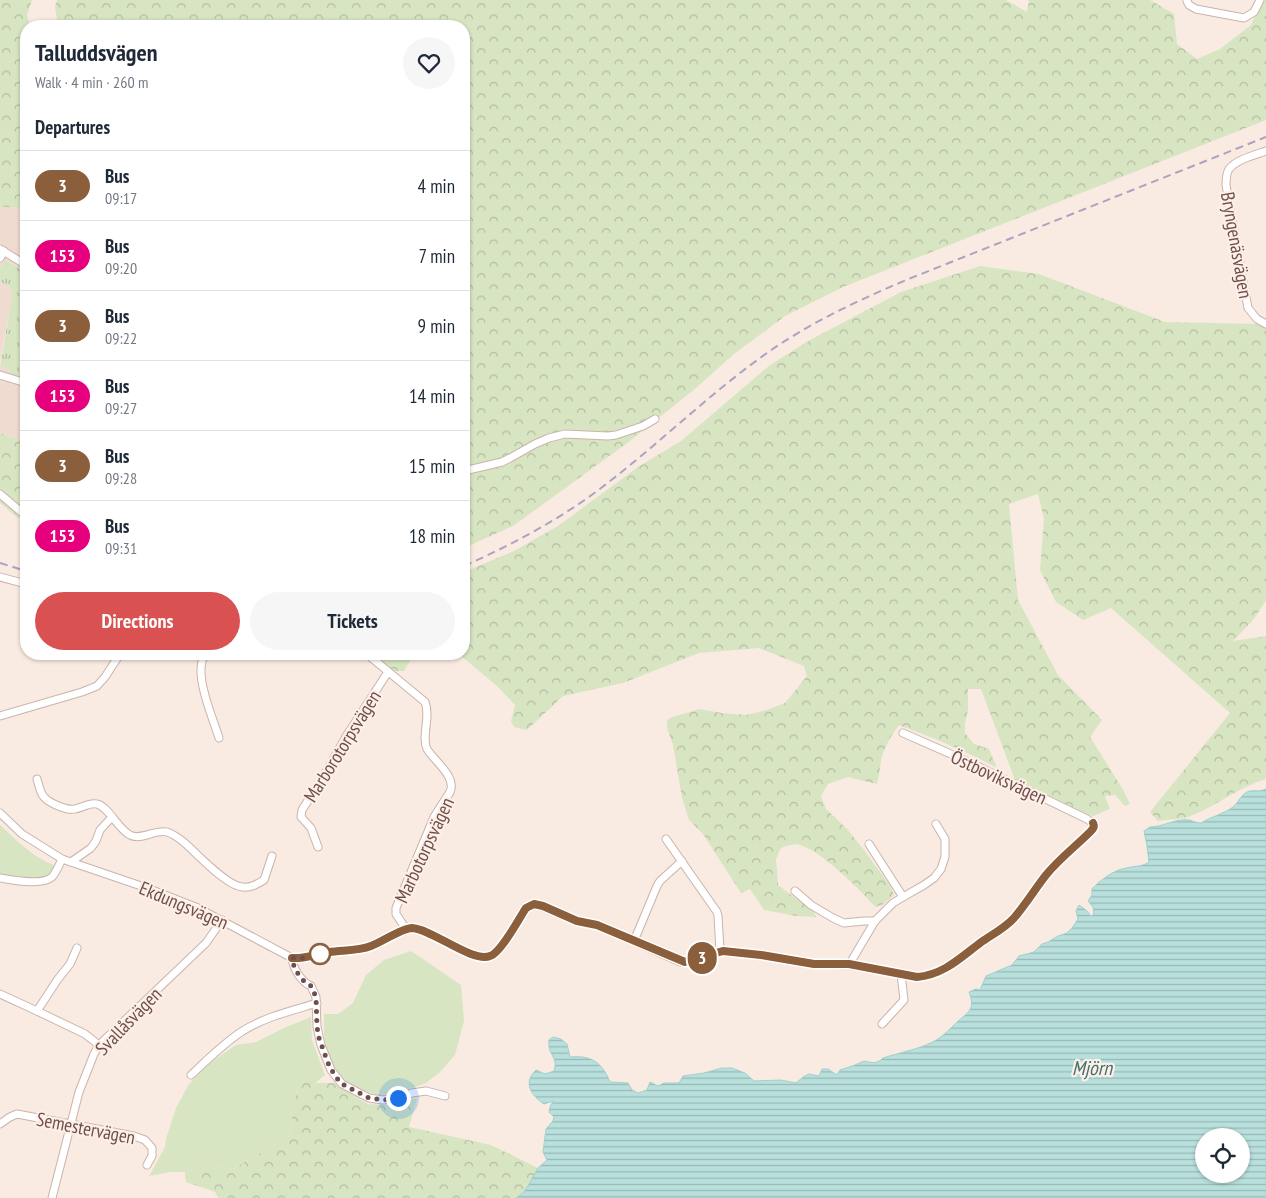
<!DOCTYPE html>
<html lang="en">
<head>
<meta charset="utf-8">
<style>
  :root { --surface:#fff; --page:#f6f6f7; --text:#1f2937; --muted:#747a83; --line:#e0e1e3; --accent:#d95151 }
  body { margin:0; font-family:"PT Sans Narrow",sans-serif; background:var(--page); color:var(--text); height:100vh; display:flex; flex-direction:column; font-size:19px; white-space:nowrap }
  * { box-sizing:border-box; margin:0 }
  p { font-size:16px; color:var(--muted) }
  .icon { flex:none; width:28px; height:28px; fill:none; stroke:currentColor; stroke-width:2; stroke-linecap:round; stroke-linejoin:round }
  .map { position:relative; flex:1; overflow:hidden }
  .drawer { position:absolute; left:20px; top:20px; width:450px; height:640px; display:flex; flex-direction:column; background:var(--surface); border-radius:20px; box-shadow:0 1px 4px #0004 }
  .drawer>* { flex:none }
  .badge { padding:0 10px; border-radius:16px; font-size:18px; line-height:32px }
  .buttons { position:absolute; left:1195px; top:1128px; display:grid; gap:10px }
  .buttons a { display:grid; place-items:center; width:55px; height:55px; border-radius:50%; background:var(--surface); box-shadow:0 1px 4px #0004; font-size:25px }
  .you { position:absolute; width:25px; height:25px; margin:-12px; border:4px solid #fff; border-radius:50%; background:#1a73e8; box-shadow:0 0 0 8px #1a73e833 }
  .map>.badge { position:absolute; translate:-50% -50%; box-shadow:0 0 0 2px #fff }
  h2 { padding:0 15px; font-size:19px; line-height:45px }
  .round { display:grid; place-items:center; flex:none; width:52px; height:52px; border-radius:26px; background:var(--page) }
  .headline { display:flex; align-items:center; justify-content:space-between; height:85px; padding:0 15px }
  h1 { font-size:24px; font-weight:600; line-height:38px }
  .cta { display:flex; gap:10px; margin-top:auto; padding:10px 15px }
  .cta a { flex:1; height:58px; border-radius:30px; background:var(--accent); color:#fff; font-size:20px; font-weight:600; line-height:58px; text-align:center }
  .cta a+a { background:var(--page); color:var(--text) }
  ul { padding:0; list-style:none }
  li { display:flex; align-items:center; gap:15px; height:70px; padding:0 15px; border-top:1px solid var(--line) }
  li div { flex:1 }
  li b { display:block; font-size:19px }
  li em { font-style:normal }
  li .badge { min-width:55px; font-weight:700; text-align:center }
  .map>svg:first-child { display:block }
  .residential { fill:#f0dbd0 }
  .grass { fill:#d8e5c2 }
  .forest { fill:url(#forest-crowns) }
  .park { fill:url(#park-tufts) }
  .water { fill:url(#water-rules); stroke:#9fd1ce; fill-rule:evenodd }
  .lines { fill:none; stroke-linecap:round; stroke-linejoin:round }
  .minor-casing { stroke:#cbb3ac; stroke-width:9 }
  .minor { stroke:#fff; stroke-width:7 }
  .rail { stroke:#aca2c1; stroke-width:2; stroke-dasharray:8 5; stroke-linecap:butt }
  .line-casing { stroke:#fff; stroke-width:11 }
  .line { stroke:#8b5e3c; stroke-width:8 }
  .walk { stroke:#6e4f4b; stroke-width:5; stroke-dasharray:0 9 }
  .stop-dot { fill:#fff; stroke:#8b5e3c; stroke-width:2.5 }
  .labels { text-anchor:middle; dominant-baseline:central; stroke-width:4.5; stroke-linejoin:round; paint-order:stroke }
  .street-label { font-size:19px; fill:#6e4f4b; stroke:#fdefe7 }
  .water-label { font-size:20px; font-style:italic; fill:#407270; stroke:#fdefe7 }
</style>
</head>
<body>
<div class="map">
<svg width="1266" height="1198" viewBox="0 0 1266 1198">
  <defs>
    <pattern id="forest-crowns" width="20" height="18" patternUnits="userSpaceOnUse" patternTransform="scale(1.25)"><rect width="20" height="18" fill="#d8e5c2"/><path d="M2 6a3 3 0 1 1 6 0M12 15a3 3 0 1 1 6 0" fill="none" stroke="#b3bca0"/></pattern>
    <pattern id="park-tufts" width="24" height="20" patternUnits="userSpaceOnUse" patternTransform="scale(1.25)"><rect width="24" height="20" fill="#d8e5c2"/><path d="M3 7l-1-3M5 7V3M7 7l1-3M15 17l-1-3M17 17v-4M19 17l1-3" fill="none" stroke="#b3bca0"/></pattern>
    <pattern id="water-rules" width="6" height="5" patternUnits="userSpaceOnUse" patternTransform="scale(1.25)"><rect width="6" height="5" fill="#b8e0dd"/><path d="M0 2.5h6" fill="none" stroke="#9ab8b5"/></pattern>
  </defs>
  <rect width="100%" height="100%" fill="#f9ebe1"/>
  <g class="residential">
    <polygon points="0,207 26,208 26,272 6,260 0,268"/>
    <polygon points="0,281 9,287 12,296 0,361"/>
    <polygon points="0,366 12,370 11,374 26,379 26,442 0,433"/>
  </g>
  <g class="grass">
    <path d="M 0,825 C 16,840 34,858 54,865 C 50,887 16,877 0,876 Z"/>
    <polygon points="411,951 461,985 464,1021 455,1055 439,1073 426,1083 393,1095 376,1095 357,1088 346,1082 335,1069 326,1049 324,1033 324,1014 338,1014 353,1003 366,975 384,960"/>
    <polygon points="311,1017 312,1040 325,1075 315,1083 298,1084 289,1136 233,1169 204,1165 185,1172 171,1172 149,1176 165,1147 166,1139 176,1108 189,1084 211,1062 236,1045 256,1042 286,1027"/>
  </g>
  <g class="forest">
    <polygon points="0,0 32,0 27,15 30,26 26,26 26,208 0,207"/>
    <polygon points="57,0 1006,0 1027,12 1029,0 1150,0 1174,14 1177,44 1197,59 1220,49 1251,25 1262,0 1266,0 1266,120 843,287 785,316 734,354 696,388 630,441 513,526 464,548 464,26 58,26 55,7"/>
    <path d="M 980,266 L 1039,274 L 1165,322 L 1261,324 L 1266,326 L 1266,600 L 1254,619 L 1233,641 L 1266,636 L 1266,779 C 1239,787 1218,805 1193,815 C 1183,820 1169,819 1158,821 L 1150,812 L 1230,713 L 1111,608 L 1083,620 L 1056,602 L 1040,570 L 1044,519 L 1038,494 L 1009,504 L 1018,600 L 1058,675 L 1102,720 L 1090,737 L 1122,788 L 1130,804 L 1125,806 L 1115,795 L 1105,796 L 1110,809 L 1093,816 L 1086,814 L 1015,780 L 981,689 L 968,689 L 968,710 L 965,723 L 965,733 L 974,744 L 989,749 L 997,768 C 966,751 933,738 899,725 C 892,734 883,749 881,761 C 880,769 879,776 877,784 L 848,777 L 828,784 L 821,796 L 826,809 L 847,829 L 864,850 L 891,887 L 894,895 L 882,905 L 875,907 C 861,890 821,851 800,845 C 795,843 786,846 781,848 L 776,859 L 778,885 L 813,911 L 816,917 L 796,916 L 764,910 L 750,889 L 741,893 L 703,834 L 689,820 L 682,798 L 673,745 L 667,728 L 667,720 L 672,717 L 700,709 L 721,713 L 746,715 L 767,710 L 785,703 L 807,676 L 804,666 L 759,648 L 699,653 L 623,683 L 563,696 L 527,730 L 514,727 L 511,721 L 515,705 L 498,687 L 459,654 L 464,654 L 464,621 L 470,599 L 464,594 L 464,572 L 514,551 L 558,526 L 638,467 L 681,441 L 770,365 L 810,340 L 901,292 Z"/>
    <polygon points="0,433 26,442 26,495 19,519 0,503"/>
    <polygon points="374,654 414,654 404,671 393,671"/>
    <path d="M 298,1083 L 334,1083 L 368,1104 L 388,1105 L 406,1099 L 417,1099 L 409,1127 L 491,1145 L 538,1168 C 532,1180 527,1190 516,1198 L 218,1198 L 215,1192 L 186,1182 L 185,1172 L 204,1165 L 233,1169 L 289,1136 Z"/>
  </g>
  <polygon class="park" points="5,260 26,272 26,379 10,374 11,370 0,366 12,296 9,287 0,281 0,268"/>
  <path class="water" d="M 1266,789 L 1266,1198 L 516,1198 L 523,1193 L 528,1186 L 538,1168 L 547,1160 L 543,1152 L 546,1129 L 553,1121 L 554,1117 L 549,1112 L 550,1107 L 553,1101 L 544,1104 C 532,1096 522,1083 536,1070 L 545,1074 L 554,1071 C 559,1056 547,1056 549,1040 L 553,1037 L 561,1039 L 567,1044 L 570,1057 C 591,1055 602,1062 610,1082 L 628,1083 L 632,1090 L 638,1093 L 647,1090 L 650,1082 L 658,1086 L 664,1083 L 679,1083 L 683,1076 L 704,1073 L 722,1068 L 732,1068 L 745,1073 L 754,1081 L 781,1080 L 796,1083 L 803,1077 L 809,1074 L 819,1076 L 822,1069 L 828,1069 L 837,1075 L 840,1070 L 855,1065 L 864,1061 C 873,1063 877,1064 883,1058 C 901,1052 922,1049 938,1039 C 945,1034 950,1029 956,1023 C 968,1012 976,1010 969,992 L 976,989 L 980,990 L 986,976 L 1012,965 L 1019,956 L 1034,952 L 1042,944 L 1048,942 L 1058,936 L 1067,933 L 1072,928 L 1078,919 L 1076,911 L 1079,905 L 1086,910 L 1091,916 L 1094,914 L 1093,907 L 1088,901 L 1092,895 L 1092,889 C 1100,880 1114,870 1126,868 C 1134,866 1142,867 1149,862 L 1147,846 L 1144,831 L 1150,827 C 1163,827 1176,818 1189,820 C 1193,821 1197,823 1201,823 C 1212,816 1222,815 1233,807 C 1238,803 1241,795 1247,792 C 1254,789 1257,793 1266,789 ZM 1204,1136 L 1241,1136 L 1241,1174 L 1204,1174 Z"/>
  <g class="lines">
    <g class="minor-casing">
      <g id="minor">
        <polyline points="1187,1 1189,5 1196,9 1244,18 1254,12 1260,0"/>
        <path d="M 1266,151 C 1255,155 1237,159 1229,169 C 1226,174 1226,179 1226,185 L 1248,308 L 1257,319 L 1266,324"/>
        <polyline points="0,249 26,265"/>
        <polyline points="0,258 4,251"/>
        <polyline points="0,375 26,383"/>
        <polyline points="464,471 502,462 510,458 535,444 549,438 565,434 608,436 616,435 643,426 655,419"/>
        <polyline points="0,494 26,516"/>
        <polyline points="0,577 26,584"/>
        <path d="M 203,654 C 203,659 201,664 201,669 C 200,688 213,719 219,738"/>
        <path d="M 367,654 L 425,702 C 431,717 421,737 427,749 C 435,762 457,777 450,792 L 434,817 L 396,908 L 396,914 L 406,929"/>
        <polyline points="0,716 82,692 97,686 105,677 120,654"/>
        <path d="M 37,779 C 39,785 40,793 44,797 C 49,803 67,811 75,809 C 82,808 89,802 97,804 C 108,806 118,829 130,835 C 141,841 155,829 167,832 C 174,834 180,839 186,844 C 198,855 228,887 243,887 C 251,888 257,884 264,880 L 272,856"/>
        <path d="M 0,813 L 22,834 L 62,859 L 147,888 L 198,908 L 292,958 C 305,959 317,954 329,952 C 343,950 358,951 371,946 C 382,942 402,928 412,928 C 432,929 472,963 490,956 C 500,953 518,921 524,911 L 530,906 L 538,905 L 577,921 L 597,925 L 680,962 L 685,962 L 723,951 L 761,955 L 814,964 L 849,965 L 917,977 C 943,975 960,958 980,943 C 991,935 1004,929 1014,918 C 1026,905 1035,889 1046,875 C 1059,859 1076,846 1091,832 L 1094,826 L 1091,822 L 1087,819 L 969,762 L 903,733"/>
        <polyline points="666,839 717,912 718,916 720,951"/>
        <polyline points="869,844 903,897"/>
        <polyline points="318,847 311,828 301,817 302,810 323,777 347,735 388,672"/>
        <polyline points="71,862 91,848 96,841 100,830 112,817"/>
        <path d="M 0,878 C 13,880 42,886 52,877 C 56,873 59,865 62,859"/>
        <polyline points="795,891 811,905 833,918 844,923 864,921 875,921"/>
        <polyline points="634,941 657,886 660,881 682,861"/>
        <polyline points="77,948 70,964 58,979 37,1011 85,1034 99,1045"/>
        <path d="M 292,958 C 293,968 301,982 311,986 L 316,997 L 317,1027 L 321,1045 L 331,1070 L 342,1084 L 369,1098 L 383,1100 L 398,1098 L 412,1093 L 426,1091 L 445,1096"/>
        <polyline points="849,965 875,921 893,903 903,897 924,885 934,878 941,869 945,857 945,839 936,824"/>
        <polyline points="0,994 37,1011"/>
        <polyline points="882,1024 904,1000 901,974"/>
        <path d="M 191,1075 C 207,1060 223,1044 241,1032 C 264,1017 291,1011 317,1003"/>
        <polyline points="0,1124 10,1117 17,1114 134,1136 145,1140 152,1148 152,1156 147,1165"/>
        <polyline points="52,1198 79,1092 94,1054 99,1045 206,943 222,920"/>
      </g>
    </g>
    <use href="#minor" class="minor"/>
    <g class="rail">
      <polyline points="0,563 26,571"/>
      <path d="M 464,566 C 509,546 553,523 593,494 C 653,450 706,396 767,353 C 811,322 861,299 911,278 L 1266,137"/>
    </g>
  </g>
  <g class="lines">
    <g class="line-casing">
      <path id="line" d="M 292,958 C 305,959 317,954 329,952 C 343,950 358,951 371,946 C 382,942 402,928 412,928 C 432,929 472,963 490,956 C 500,953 518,921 524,911 L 526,908 L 534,904 L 543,906 L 577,921 L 597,925 L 685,962 L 723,951 L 761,955 L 814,964 L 849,964 L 917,977 C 943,975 960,958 980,943 C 991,935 1004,929 1014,918 C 1026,904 1035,889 1046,875 C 1059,859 1076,846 1090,832 C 1093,829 1095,827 1093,823"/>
    </g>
    <use href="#line" class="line"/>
    <path class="walk" d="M 320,954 L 303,958 L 292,958 C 293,968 301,981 311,986 L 316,997 L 317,1027 L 319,1038 L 328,1063 L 335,1076 L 342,1084 L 369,1098 L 383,1100 L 398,1098"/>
  </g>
  <circle class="stop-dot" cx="320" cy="954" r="10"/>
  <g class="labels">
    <g class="street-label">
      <text transform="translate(1237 245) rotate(80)">Bryngenäsvägen</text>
      <text transform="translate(342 746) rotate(-58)">Marborotorpsvägen</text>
      <text transform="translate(999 777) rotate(25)">Östboviksvägen</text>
      <text transform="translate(424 850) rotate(-65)">Marbotorpsvägen</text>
      <text transform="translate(184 905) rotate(23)">Ekdungsvägen</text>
      <text transform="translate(128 1021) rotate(-46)">Svallåsvägen</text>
      <text transform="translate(86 1128) rotate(11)">Semestervägen</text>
    </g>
    <g class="water-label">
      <text x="1092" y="1068">Mjörn</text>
    </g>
  </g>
</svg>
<div class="buttons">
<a><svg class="icon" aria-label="locate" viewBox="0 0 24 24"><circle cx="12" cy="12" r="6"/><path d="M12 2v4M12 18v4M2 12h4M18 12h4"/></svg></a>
</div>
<div class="you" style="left:398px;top:1098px"></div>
<b class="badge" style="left:702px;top:958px;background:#8b5e3c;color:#fff">3</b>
<section class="drawer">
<div class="headline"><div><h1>Talluddsvägen</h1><p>Walk · 4 min · 260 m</p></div><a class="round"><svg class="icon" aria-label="heart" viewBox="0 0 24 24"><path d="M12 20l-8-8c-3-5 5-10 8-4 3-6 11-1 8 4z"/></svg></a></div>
<h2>Departures</h2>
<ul>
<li><span class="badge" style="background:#8b5e3c;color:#fff">3</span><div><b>Bus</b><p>09:17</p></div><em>4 min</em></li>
<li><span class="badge" style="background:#e6007e;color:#fff">153</span><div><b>Bus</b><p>09:20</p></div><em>7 min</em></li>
<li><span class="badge" style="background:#8b5e3c;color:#fff">3</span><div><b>Bus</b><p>09:22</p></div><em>9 min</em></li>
<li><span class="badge" style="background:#e6007e;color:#fff">153</span><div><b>Bus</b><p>09:27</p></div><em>14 min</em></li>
<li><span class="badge" style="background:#8b5e3c;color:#fff">3</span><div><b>Bus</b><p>09:28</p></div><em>15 min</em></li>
<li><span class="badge" style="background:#e6007e;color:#fff">153</span><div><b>Bus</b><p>09:31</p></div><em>18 min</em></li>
</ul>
<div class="cta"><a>Directions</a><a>Tickets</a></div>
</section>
</div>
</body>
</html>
